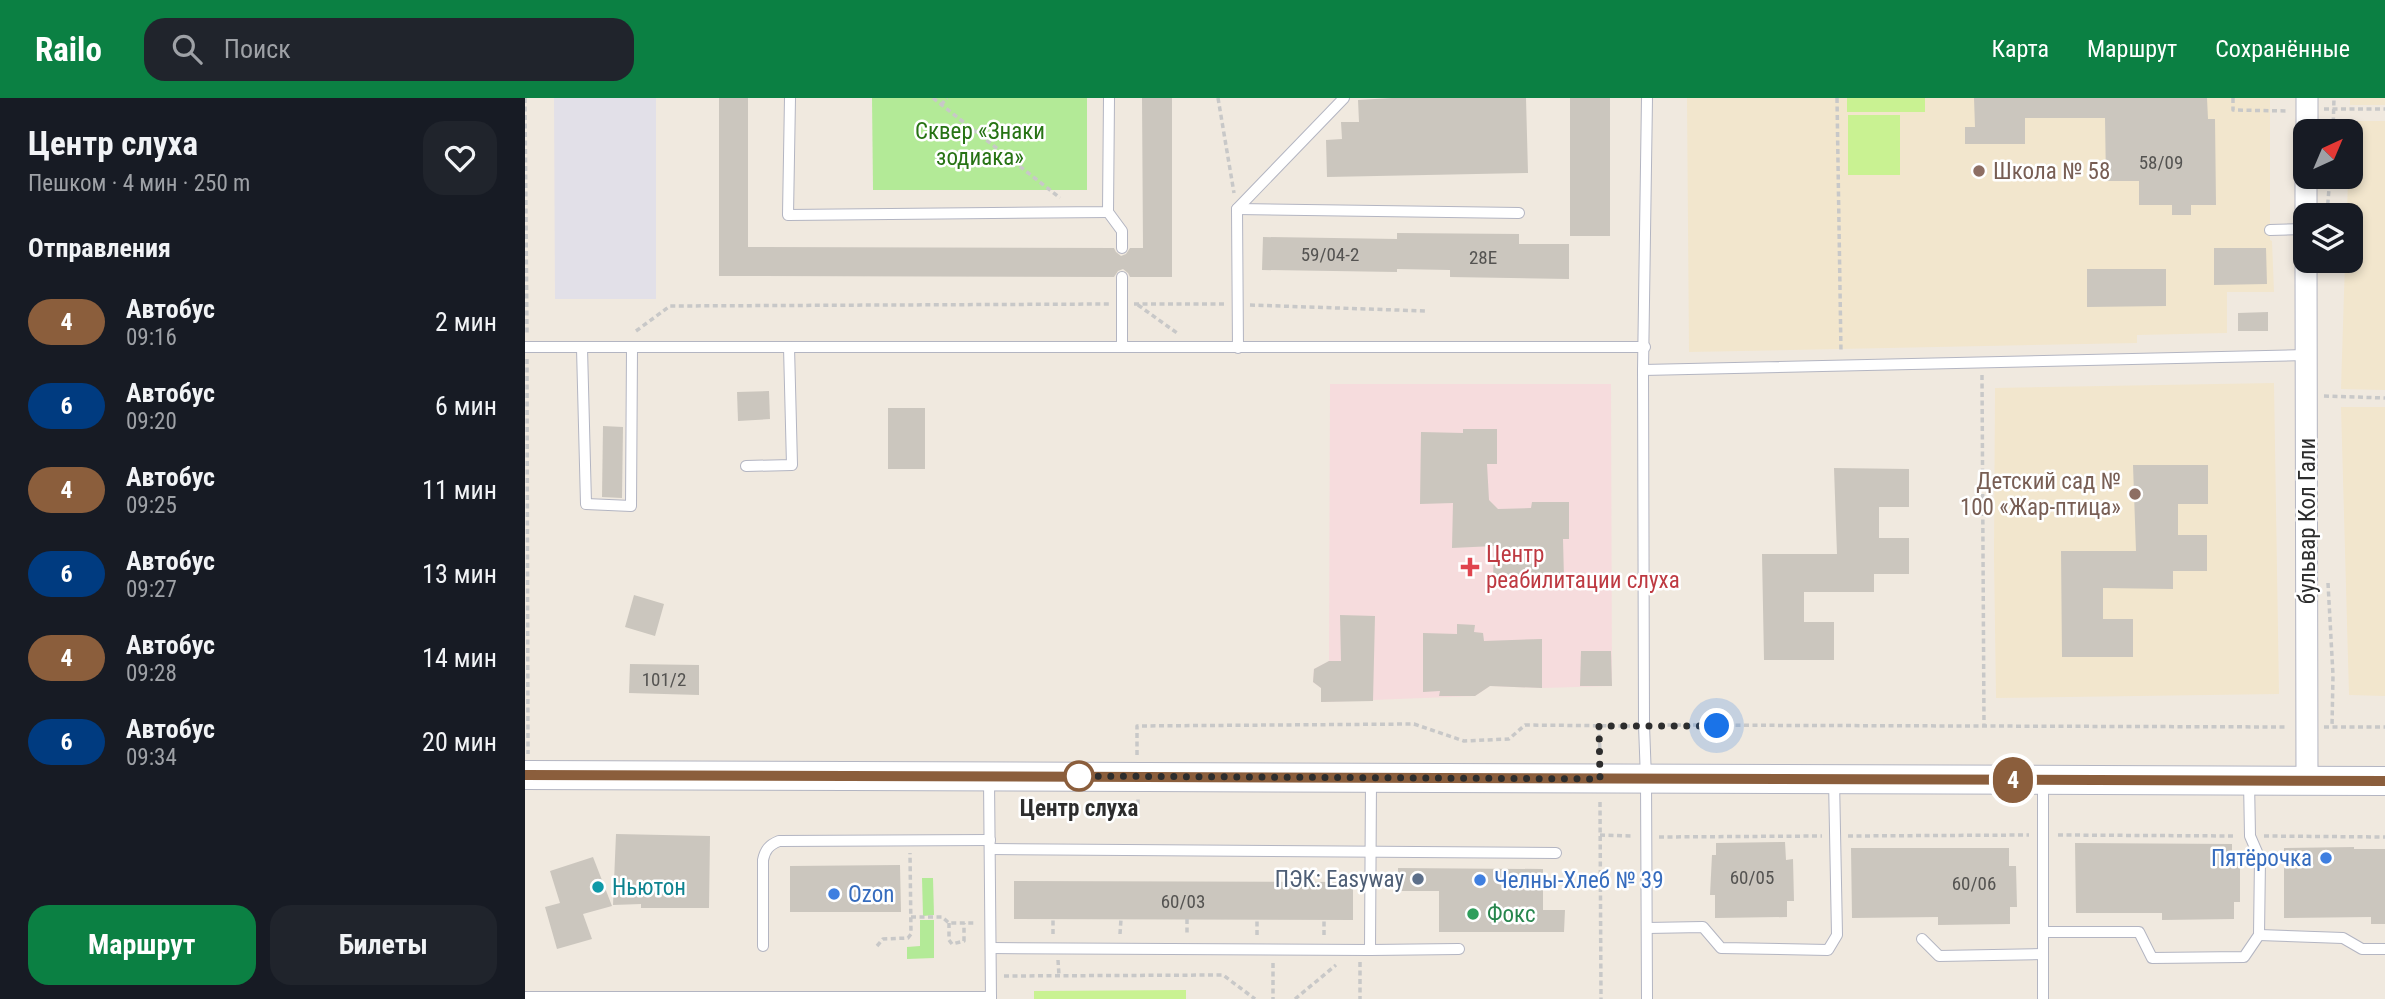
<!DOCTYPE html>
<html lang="ru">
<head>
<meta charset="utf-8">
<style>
  :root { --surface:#171b24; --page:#20242c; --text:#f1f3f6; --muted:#9ea1a6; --accent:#0b8043 }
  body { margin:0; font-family:"Roboto Condensed",sans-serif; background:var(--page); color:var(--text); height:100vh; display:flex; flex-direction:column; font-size:26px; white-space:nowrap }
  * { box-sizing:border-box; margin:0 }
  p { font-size:23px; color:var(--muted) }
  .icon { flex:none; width:38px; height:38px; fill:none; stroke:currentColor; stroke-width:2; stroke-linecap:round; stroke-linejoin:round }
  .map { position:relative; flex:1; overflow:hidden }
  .side { display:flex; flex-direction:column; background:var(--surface); width:525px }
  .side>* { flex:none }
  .badge { padding:0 14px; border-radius:23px; font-size:24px; line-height:46px }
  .needle { width:46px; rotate:44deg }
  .fabs { position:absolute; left:1768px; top:21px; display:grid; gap:14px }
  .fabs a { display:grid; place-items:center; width:70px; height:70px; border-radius:14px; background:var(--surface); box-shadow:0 4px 10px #0003; font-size:35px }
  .you { position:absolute; width:35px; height:35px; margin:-18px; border:5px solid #fff; border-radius:50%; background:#1a73e8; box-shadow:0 0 0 10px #1a73e833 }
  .map>.badge { position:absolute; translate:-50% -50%; box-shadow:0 0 0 4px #fff }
  h2 { padding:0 28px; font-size:26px; line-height:63px }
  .round { display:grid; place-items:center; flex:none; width:74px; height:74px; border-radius:21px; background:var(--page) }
  .headline { display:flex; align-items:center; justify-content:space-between; height:119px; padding:0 28px }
  h1 { font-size:33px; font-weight:700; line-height:52px }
  .cta { display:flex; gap:14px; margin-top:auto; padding:14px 28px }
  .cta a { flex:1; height:80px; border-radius:21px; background:var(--accent); color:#fff; font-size:28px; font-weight:700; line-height:80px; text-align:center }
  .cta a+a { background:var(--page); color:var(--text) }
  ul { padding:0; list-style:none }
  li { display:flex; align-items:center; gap:21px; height:84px; padding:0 28px }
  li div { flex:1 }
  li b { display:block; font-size:26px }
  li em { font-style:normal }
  li .badge { min-width:77px; font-weight:700; text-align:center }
  header { display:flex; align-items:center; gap:42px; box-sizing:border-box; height:98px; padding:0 35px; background:var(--accent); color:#fff }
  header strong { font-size:33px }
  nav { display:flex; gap:38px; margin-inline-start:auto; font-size:24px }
  .search { width:490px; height:63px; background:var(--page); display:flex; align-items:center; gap:18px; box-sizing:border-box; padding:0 24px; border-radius:21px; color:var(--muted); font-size:26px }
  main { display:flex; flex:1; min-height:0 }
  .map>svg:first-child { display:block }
  .industrial { fill:#e2e0e8 }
  .education { fill:#f2e6cd }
  .medical { fill:#f6dcdd }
  .green { fill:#b3ea97 }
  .pitch { fill:#c9f292 }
  .building { fill:#cbc6be }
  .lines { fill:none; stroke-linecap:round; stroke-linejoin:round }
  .service-casing { stroke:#b3b5c2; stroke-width:12 }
  .minor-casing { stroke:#b3b5c2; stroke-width:23 }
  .tertiary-casing { stroke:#b3b5c2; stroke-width:30 }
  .path { stroke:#c8c8c8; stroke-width:3.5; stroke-dasharray:5 3.5; stroke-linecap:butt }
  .service { stroke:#fff; stroke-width:10 }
  .minor { stroke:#fff; stroke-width:21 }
  .tertiary { stroke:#fff; stroke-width:28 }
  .line-casing { stroke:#fff; stroke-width:16 }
  .line { stroke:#8b5e3c; stroke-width:10 }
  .walk { stroke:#2d2d2d; stroke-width:7; stroke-dasharray:0 12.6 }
  .education-dot { fill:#8d6e63; stroke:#fff; stroke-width:2.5 }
  .health-dot { fill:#e0444e; stroke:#fff; stroke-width:2.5 }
  .stop-dot { fill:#fff; stroke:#8b5e3c; stroke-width:3.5 }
  .shop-dot { fill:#3f7fe0; stroke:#fff; stroke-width:2.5 }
  .service-dot { fill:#5c6f8a; stroke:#fff; stroke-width:2.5 }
  .culture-dot { fill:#0f9aa8; stroke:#fff; stroke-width:2.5 }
  .leisure-dot { fill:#2e9e5b; stroke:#fff; stroke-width:2.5 }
  .labels { text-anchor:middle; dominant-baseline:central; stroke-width:5; stroke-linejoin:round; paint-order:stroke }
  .number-label { font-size:19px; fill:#545351 }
  .park-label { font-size:23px; fill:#277314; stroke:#fff }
  .education-label { font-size:23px; fill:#785e54; stroke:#fff; text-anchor:start }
  .street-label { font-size:23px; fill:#2d2d2d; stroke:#fff }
  .health-label { font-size:23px; fill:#be3a42; stroke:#fff; text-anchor:start }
  .stop-label { font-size:23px; font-weight:bold; fill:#2d2d2d; stroke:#fff }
  .shop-label { font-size:23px; fill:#366cbe; stroke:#fff; text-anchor:start }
  .service-label { font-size:23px; fill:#4e5e75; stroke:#fff; text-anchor:end }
  .culture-label { font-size:23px; fill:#0d838f; stroke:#fff; text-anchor:start }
  .leisure-label { font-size:23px; fill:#27864d; stroke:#fff; text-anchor:start }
</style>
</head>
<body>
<header>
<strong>Railo</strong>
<div class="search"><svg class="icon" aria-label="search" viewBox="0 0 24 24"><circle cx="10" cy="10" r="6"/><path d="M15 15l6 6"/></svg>Поиск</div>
<nav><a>Карта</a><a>Маршрут</a><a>Сохранённые</a></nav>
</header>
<main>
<section class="side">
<div class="headline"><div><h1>Центр слуха</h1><p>Пешком · 4 мин · 250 m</p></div><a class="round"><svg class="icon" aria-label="heart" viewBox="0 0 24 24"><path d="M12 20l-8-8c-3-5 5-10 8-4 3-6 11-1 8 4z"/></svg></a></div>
<h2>Отправления</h2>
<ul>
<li><span class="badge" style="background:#8b5e3c;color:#fff">4</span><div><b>Автобус</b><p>09:16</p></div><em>2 мин</em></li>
<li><span class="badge" style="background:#003b80;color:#fff">6</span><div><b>Автобус</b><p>09:20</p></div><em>6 мин</em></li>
<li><span class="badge" style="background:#8b5e3c;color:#fff">4</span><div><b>Автобус</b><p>09:25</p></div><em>11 мин</em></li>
<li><span class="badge" style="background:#003b80;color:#fff">6</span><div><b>Автобус</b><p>09:27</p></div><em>13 мин</em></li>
<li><span class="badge" style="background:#8b5e3c;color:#fff">4</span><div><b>Автобус</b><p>09:28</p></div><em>14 мин</em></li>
<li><span class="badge" style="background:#003b80;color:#fff">6</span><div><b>Автобус</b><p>09:34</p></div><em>20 мин</em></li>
</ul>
<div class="cta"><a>Маршрут</a><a>Билеты</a></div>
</section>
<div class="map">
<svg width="1860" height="901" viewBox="0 0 1860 901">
  <rect width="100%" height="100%" fill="#f0e9df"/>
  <polygon class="industrial" points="29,0 131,0 131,201 30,201"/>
  <g class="education">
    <polygon points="1162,0 1745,0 1745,142 1747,143 1749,194 1702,194 1702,235 1612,237 1612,245 1164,254"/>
    <rect x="1825" y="0" width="35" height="7"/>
    <polygon points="1825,23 1860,23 1860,292 1816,291 1820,163 1825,163 1825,117 1822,117 1823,79 1825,79"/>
    <polygon points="1749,285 1754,596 1471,600 1469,458 1470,290"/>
    <polygon points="1816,309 1860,309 1860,598 1824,597"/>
  </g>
  <polygon class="medical" points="805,286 1086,286 1087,588 1017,590 965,588 950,598 796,604 796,590 788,584 789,571 804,563"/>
  <g class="green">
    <polygon points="347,0 562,0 562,92 348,92"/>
    <polygon points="397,780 408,780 409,817 398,818"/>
    <polygon points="395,822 409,822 409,860 382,861 382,849 395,848"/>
  </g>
  <g class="pitch">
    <rect x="1322" y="0" width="78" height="14"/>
    <rect x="1323" y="17" width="52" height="60"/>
    <polygon points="661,892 661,901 509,901 509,893"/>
  </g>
  <g class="building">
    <polygon points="194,0 223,0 223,149 589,150 591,154 596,158 601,156 605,150 618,150 617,0 647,0 647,179 605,179 603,175 598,171 593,173 589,179 194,178"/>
    <polygon points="867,0 1001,0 1003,75 802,79 801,42 817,41 816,24 834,24 833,2"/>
    <rect x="1045" y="0" width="40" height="138"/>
    <polygon points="1449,0 1682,0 1683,21 1690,21 1691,107 1666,107 1666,117 1647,117 1647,107 1614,107 1614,83 1581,83 1580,20 1500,20 1500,46 1440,46 1440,29 1450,29"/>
    <polygon points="872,135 994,136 994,146 1044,146 1044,181 925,179 925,172 872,171 872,174 737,172 738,139 872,141"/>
    <polygon points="1689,150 1741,150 1742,186 1689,187"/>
    <polygon points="1562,171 1641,171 1641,208 1562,209"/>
    <polygon points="1743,214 1743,233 1713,233 1713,215"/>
    <polygon points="244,293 245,321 213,323 212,294"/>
    <rect x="363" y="310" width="37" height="61"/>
    <polygon points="78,328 98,329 97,400 77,399"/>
    <polygon points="938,331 972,331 972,366 962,366 964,402 973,411 1006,410 1007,404 1044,404 1044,441 1038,441 1039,481 968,482 969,448 927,450 928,405 895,406 896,334 938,335"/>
    <polygon points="1608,367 1683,367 1683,406 1653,406 1653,437 1682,437 1682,473 1648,473 1648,491 1578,490 1578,521 1608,521 1608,559 1537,559 1536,453 1611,453"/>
    <polygon points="1309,370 1384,371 1384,409 1354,409 1354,440 1384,440 1384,476 1349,476 1349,494 1279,494 1279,524 1309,524 1309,562 1239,562 1237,456 1312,456"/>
    <polygon points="109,497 139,506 130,538 100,529"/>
    <polygon points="815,517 850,518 848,603 796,604 796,590 788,584 789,571 804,563 816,563"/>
    <polygon points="932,526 950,527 949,534 958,535 959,543 1017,541 1017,590 965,588 950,598 914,598 915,593 898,594 898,535 932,536"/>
    <polygon points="1056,553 1086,553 1087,588 1055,588"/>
    <polygon points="105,566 174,567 174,597 104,595"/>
    <polygon points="91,736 185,738 184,810 116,810 116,806 88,807"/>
    <polygon points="1260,744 1261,762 1268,761 1269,803 1262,803 1262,819 1190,820 1190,797 1185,797 1187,757 1191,757 1191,745"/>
    <polygon points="1550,745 1707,746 1707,763 1715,763 1715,804 1709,804 1709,821 1637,822 1637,815 1551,815"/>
    <polygon points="1829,749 1829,751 1860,751 1860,826 1846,826 1846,819 1759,820 1759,750"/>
    <polygon points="1326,750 1484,750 1484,768 1491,768 1492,809 1485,809 1485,826 1413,827 1413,819 1327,820"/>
    <polygon points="68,759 87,808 58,816 67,841 32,851 20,809 35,805 25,773"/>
    <polygon points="375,767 376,814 265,814 265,768"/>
    <polygon points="873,770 1018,771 1018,812 1040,812 1039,834 914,834 914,793 873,793"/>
    <polygon points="489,783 828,784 828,822 489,821"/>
  </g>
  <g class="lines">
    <g class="service-casing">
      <g id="service">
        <polyline points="265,0 263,117 583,114 584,0"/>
        <polyline points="1122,0 1118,272 1119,627 1121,681 1122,901"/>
        <polyline points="712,111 994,115"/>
        <polyline points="583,114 597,133 597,150"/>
        <polyline points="1745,132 1780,131"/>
        <polyline points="597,179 597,248"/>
        <polyline points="0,249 1120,249"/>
        <polyline points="57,250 61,406 106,408 107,250"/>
        <polyline points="713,250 712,111 819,0"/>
        <polyline points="1118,272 1781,257"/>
        <polyline points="221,368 267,367 264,249"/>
        <polyline points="464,681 466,901"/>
        <polyline points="1518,685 1518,901"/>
        <polyline points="465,751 1031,755"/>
        <polyline points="1122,830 1178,829 1196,850 1303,852 1312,837 1309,681"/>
        <polyline points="1518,834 1614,834 1627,860 1719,859 1734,837 1735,761 1725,738 1724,683"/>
        <polyline points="1734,837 1818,840 1837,851 1860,851"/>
        <polyline points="1397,841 1414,858 1518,856"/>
        <path d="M 238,848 L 238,762 C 240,752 244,747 254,743 L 465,742"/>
        <polyline points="466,850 845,852 846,681"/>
        <polyline points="845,852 934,851"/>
        <polyline points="0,899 466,899"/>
      </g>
    </g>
    <g class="minor-casing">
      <g id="minor">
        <polyline points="1782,33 1782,0"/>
        <polyline points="1781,117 1781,79"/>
        <polyline points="1781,163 1782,683"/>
      </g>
    </g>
    <g class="tertiary-casing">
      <polyline id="tertiary" points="0,677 1860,683"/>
    </g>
    <g class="path">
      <polyline points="0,0 2,236"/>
      <polyline points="408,0 535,100"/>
      <polyline points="693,0 709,95"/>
      <polyline points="1312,0 1316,255"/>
      <polyline points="1708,0 1708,12 1763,13"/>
      <polyline points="416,7 422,0"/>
      <polyline points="1799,11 1860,11"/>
      <polyline points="1808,33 1809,0"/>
      <polyline points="1802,115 1805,79"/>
      <polyline points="609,206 700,206"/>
      <polyline points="613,207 652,235"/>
      <polyline points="725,207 900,213"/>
      <polyline points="111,233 145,208 584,206"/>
      <polyline points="2,261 3,656"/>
      <polyline points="1457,277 1459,628"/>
      <polyline points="1799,298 1860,300"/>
      <polyline points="1803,485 1808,577 1807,629"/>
      <polyline points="1134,627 1763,629"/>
      <polyline points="1074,628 1075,657"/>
      <polyline points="1799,629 1860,629"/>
      <polyline points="612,657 612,628 889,626 939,643 984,641 1000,627 1105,628"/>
      <polyline points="1075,704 1076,901"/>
      <polyline points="613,715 613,699"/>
      <polyline points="1075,737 1108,738"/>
      <polyline points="1533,737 1710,738"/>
      <polyline points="1323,738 1504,737"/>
      <polyline points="1739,738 1860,739"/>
      <polyline points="1134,739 1297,738"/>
      <polyline points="386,819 417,819 424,825 451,825"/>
      <polyline points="662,821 662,837"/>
      <polyline points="424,825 424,842 427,846 439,843 439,825"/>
      <polyline points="528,836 528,821"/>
      <polyline points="595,836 596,821"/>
      <polyline points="732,837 732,822"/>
      <polyline points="799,837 799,822"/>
      <polyline points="352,848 358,841 383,840 386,836 385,755"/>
      <polyline points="533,862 534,878"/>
      <polyline points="835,864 835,901"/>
      <polyline points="748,865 748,901"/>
      <polyline points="479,878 698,877 730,901"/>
      <polyline points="770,901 811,867"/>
    </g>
    <use href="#service" class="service"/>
    <use href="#minor" class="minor"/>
    <use href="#tertiary" class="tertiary"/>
  </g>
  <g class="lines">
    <g class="line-casing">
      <polyline id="line" points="0,677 1860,683"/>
    </g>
    <use href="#line" class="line"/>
    <polyline class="walk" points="554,678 551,678 1075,681 1074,628 1192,628"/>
  </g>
  <g class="education-dot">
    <circle cx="1454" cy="73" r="7"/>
    <circle cx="1610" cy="396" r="7"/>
  </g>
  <path class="health-dot" d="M941.5 458.5h7v7h7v7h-7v7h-7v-7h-7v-7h7z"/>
  <circle class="stop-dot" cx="554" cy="678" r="14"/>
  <g class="shop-dot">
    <circle cx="1801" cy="760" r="7"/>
    <circle cx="955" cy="782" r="7"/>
    <circle cx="309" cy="796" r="7"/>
  </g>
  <circle class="service-dot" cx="893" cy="781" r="7"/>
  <circle class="culture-dot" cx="73" cy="789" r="7"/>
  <circle class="leisure-dot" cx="948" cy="816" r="7"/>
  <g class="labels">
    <g class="number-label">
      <text x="1636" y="64">58/09</text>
      <text x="805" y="156">59/04-2</text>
      <text x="958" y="159">28Е</text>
      <text x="139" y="581">101/2</text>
      <text x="1227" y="779">60/05</text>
      <text x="1449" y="785">60/06</text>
      <text x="658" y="803">60/03</text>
    </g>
    <g class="park-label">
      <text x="455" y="33">Сквер «Знаки<tspan x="455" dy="26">зодиака»</tspan></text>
    </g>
    <g class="education-label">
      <text x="1468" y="73">Школа № 58</text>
      <text x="1596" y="383" text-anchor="end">Детский сад №<tspan x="1596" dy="26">100 «Жар-птица»</tspan></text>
    </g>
    <g class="street-label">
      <text transform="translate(1782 423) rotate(-90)">бульвар Кол Гали</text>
    </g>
    <g class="health-label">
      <text x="961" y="456">Центр<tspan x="961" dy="26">реабилитации слуха</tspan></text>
    </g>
    <g class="stop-label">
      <text x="554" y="710">Центр слуха</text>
    </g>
    <g class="shop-label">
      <text x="1787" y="760" text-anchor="end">Пятёрочка</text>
      <text x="969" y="782">Челны-Хлеб № 39</text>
      <text x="323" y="796">Ozon</text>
    </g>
    <g class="service-label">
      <text x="879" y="781">ПЭК: Easyway</text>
    </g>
    <g class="culture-label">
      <text x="87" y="789">Ньютон</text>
    </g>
    <g class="leisure-label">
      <text x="962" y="816">Фокс</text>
    </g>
  </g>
</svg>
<div class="fabs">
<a><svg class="needle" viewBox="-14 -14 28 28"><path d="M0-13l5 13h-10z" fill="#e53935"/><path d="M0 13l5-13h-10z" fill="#9ea1a6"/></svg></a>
<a><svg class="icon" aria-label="layers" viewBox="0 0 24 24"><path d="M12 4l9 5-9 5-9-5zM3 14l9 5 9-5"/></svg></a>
</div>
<div class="you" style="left:1192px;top:628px"></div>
<b class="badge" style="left:1488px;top:682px;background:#8b5e3c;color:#fff">4</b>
</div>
</main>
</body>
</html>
